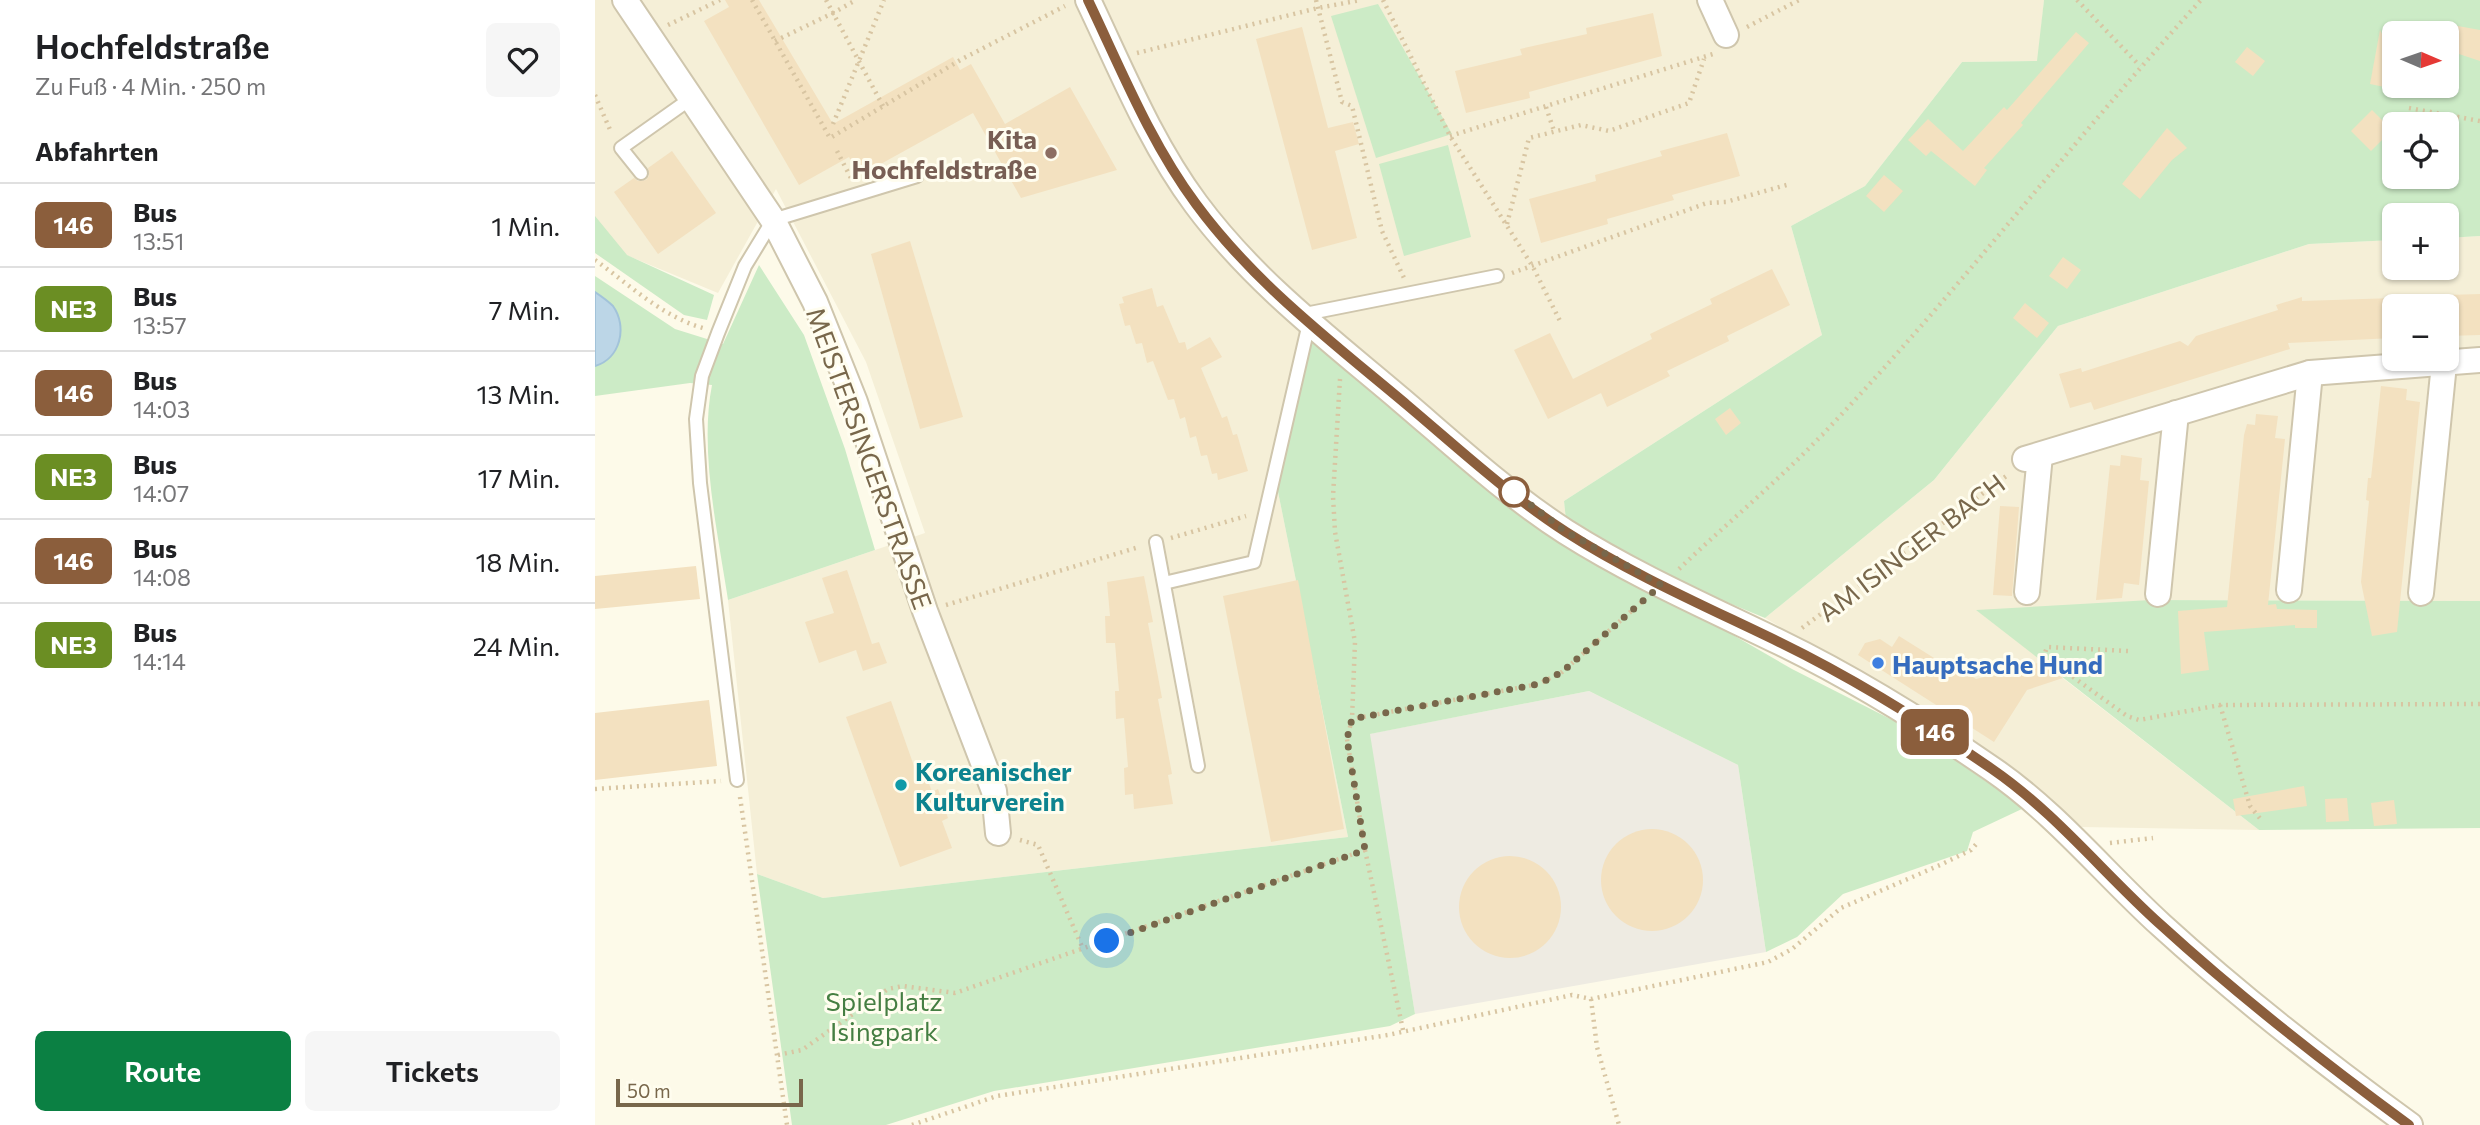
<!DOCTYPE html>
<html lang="de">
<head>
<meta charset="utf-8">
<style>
  :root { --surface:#fff; --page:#f6f6f6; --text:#202124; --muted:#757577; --line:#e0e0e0; --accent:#0b8043 }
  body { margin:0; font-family:Commissioner,sans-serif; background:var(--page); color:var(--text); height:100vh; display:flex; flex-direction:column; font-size:26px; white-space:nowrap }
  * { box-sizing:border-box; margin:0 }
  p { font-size:23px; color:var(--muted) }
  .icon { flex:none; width:38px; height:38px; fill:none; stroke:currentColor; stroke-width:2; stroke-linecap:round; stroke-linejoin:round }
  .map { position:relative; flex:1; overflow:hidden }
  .drawer { display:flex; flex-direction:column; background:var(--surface); width:595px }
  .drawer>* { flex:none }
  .badge { padding:0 14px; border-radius:10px; font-size:24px; line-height:46px }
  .needle { width:46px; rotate:92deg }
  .buttons { position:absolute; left:1787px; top:21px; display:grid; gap:14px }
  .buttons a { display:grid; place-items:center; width:77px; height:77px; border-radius:10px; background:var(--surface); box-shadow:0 2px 5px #0004; font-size:35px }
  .scale { position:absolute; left:21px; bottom:18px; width:187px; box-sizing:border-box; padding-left:7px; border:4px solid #78674b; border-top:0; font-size:19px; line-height:24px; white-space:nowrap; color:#78674b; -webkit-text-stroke:5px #fffdef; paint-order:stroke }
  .you { position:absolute; width:35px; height:35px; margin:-18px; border:5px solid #fff; border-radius:50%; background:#1a73e8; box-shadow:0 0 0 10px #1a73e833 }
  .map>.badge { position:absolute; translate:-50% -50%; box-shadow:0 0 0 4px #fff }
  h2 { padding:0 35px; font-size:26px; line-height:63px }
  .round { display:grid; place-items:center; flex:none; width:74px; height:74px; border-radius:10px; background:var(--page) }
  .headline { display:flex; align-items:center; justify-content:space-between; height:119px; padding:0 35px }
  h1 { font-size:33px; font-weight:600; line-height:52px }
  .cta { display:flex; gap:14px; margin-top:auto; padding:14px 35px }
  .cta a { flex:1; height:80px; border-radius:10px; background:var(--accent); color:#fff; font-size:28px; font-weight:600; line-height:80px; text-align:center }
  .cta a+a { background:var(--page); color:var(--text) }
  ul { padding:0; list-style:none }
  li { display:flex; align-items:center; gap:21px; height:84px; padding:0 35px; border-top:2px solid var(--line) }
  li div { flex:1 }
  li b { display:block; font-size:26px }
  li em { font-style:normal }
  li .badge { min-width:77px; font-weight:700; text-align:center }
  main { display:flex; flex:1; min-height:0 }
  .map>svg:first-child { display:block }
  .residential { fill:#f5efd7; fill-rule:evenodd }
  .industrial { fill:#eeebe2 }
  .green { fill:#ccebc6; fill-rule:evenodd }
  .water { fill:#bcd6e7; stroke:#a2c3d9; stroke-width:2 }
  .building { fill:#f3e1c0 }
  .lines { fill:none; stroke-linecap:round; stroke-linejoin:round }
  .service-casing { stroke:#cfc6ad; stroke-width:16 }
  .minor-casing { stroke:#cfc6ad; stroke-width:28 }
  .path { stroke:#d8c5a2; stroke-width:4.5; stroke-dasharray:2 5; stroke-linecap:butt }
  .service { stroke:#fff; stroke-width:12 }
  .minor { stroke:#fff; stroke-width:24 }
  .line-casing { stroke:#fff; stroke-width:16 }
  .line { stroke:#8b5e3c; stroke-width:10 }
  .walk { stroke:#78674b; stroke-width:7; stroke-dasharray:0 12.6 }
  .education-dot { fill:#8d6e63; stroke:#fffdef; stroke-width:2.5 }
  .stop-dot { fill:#fff; stroke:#8b5e3c; stroke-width:3.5 }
  .shop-dot { fill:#3f7fe0; stroke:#fffdef; stroke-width:2.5 }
  .culture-dot { fill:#0f9aa8; stroke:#fffdef; stroke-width:2.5 }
  .labels { text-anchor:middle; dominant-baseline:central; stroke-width:6; stroke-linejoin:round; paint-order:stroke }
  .education-label { font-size:26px; font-weight:bold; fill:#785e54; stroke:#fffdef; text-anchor:end }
  .street-label { font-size:26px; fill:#78674b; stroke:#fffdef }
  .shop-label { font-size:26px; font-weight:bold; fill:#366cbe; stroke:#fffdef; text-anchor:start }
  .culture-label { font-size:26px; font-weight:bold; fill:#0d838f; stroke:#fffdef; text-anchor:start }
  .park-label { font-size:26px; fill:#457e42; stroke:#fffdef }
</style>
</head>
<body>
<main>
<section class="drawer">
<div class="headline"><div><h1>Hochfeldstraße</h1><p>Zu Fuß · 4 Min. · 250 m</p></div><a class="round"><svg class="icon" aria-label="heart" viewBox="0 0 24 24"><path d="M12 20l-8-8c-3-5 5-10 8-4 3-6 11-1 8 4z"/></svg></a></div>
<h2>Abfahrten</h2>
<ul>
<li><span class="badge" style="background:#8b5e3c;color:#fff">146</span><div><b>Bus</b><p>13:51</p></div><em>1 Min.</em></li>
<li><span class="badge" style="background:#6b8e23;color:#fff">NE3</span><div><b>Bus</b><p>13:57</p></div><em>7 Min.</em></li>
<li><span class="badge" style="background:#8b5e3c;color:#fff">146</span><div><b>Bus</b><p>14:03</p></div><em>13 Min.</em></li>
<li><span class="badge" style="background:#6b8e23;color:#fff">NE3</span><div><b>Bus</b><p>14:07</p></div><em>17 Min.</em></li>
<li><span class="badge" style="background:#8b5e3c;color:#fff">146</span><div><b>Bus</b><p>14:08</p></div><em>18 Min.</em></li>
<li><span class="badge" style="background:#6b8e23;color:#fff">NE3</span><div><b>Bus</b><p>14:14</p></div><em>24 Min.</em></li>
</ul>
<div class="cta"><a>Route</a><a>Tickets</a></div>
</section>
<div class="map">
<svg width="1885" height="1125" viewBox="0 0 1885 1125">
  <rect width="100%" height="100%" fill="#fdfae9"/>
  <g class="residential">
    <polygon points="0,0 1449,0 1443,61 1367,62 1270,186 1196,226 1227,335 969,501 972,530 680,477 753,837 228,898 162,874 133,600 330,533 271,362 181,189 123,293 31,255 0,218"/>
    <path d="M 1885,236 L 1885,601 L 1556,600 L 1447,662 L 1664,830 L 1487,827 L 1451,796 L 1295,691 L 1170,618 L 1339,480 L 1463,326 L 1714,244 L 1799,240 L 1799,268 L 1852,268 L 1852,238 ZM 1799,306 L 1852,306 L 1852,359 L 1799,359 Z"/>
  </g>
  <polygon class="industrial" points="994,691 1143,765 1171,952 820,1014 774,734"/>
  <g class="green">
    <path d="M 1449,0 L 1885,0 L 1885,236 L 1852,238 L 1852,215 L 1799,215 L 1799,240 L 1714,244 L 1463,326 L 1339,480 L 1170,618 L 1064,574 L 972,530 L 969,501 L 1227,335 L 1196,226 L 1270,186 L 1367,62 L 1442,61 ZM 1799,33 L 1852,33 L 1852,86 L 1799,86 ZM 1799,124 L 1852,124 L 1852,177 L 1799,177 Z"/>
    <polygon points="783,4 857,134 781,158 736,16"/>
    <polygon points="853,145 876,237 809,256 784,164"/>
    <polygon points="0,216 32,255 119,295 112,320 89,315 0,253"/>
    <path d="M 164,265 L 209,335 L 250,449 L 280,550 L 133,600 C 123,533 104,451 117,385 L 95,383 L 0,396 L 0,276 L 80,329 L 128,344 Z"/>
    <polygon points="712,326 1058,589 1197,669 1317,730 1429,808 1378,832 1372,851 1248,894 1202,937 1171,952 1143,765 994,691 775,734 820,1014 795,1026 399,1091 291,1125 197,1125 162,874 228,898 753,837 680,477"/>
    <polygon points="1556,600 1885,601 1885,828 1664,830 1381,610"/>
  </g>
  <path class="water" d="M 0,292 C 6,296 13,301 18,306 C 33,327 25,359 0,366 Z"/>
  <g class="building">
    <polygon points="130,0 164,0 238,124 358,57 365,70 376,64 410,124 475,87 522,170 426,198 378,113 264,176 254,157 204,185 109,21 134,7"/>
    <polygon points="1058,13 1067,56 934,92 935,98 871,113 860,71 927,55 925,49 992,34 991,28"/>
    <polygon points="1852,24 1885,30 1885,61 1852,50"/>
    <polygon points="707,27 733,128 758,122 764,144 740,151 762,238 717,250 661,39"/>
    <polygon points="1785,30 1799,57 1799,89 1775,84"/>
    <polygon points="1481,32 1494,43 1426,123 1428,125 1389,168 1392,170 1380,186 1336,151 1331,156 1313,140 1333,119 1368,151 1409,107 1412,110"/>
    <polygon points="1652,47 1670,61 1658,76 1640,62"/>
    <polygon points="1777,110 1797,130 1776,151 1756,131"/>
    <polygon points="1572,128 1592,148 1577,160 1545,199 1527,184"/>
    <polygon points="1132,133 1145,176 1077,195 1079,200 1012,219 1013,224 946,243 934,199 1001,181 1000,175 1067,156 1065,151"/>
    <polygon points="77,151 121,213 63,254 19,192 39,178 43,181 51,180 54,176 53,168"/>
    <polygon points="1289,175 1308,191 1289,212 1271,196"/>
    <polygon points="315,241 368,417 325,429 276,254"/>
    <polygon points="1468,257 1486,270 1472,289 1454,276"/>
    <polygon points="1177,269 1195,305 1132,336 1134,341 1072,371 1075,376 1012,407 1006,393 953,419 919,350 955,333 978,379 1057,339 1055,334 1117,304 1115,299"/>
    <polygon points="557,288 562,307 568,305 584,343 590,342 592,350 615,337 627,357 606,368 627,418 632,416 638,435 642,434 653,471 623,480 622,473 617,474 612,455 606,456 601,436 595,438 590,417 585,419 579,399 573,400 558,361 552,363 547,343 541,344 535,325 530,326 524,304 529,303 527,297"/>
    <polygon points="1885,294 1885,335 1852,336 1852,295"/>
    <polygon points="1707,297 1707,301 1799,298 1799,338 1693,343 1695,349 1499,410 1496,402 1475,408 1464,374 1486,368 1487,372 1585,341 1593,346 1601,336 1683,310 1681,305"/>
    <polygon points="1430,303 1454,323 1442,338 1418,318"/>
    <polygon points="1786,386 1812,389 1811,400 1825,402 1802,632 1777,636 1766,582 1774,501 1771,500 1773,478 1776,478"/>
    <polygon points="1135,408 1146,423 1131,435 1120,419"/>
    <polygon points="1661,414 1683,416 1680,438 1690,439 1673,605 1681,604 1682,609 1722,610 1722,628 1700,628 1700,625 1609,632 1614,670 1586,674 1583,611 1632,607 1649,435 1652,424 1660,425"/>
    <polygon points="1526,455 1547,458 1545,480 1554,481 1544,585 1529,583 1527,598 1501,600 1515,465 1525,466"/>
    <polygon points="1405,506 1424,507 1417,596 1398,595"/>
    <polygon points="101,566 105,599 0,609 0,576"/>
    <polygon points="252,570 277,644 284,642 292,663 268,671 261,650 224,663 210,622 239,613 227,578"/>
    <polygon points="549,576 558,622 553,623 567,698 563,699 577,774 573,775 578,804 539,809 538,794 530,795 529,768 533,767 529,718 521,719 520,691 524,691 520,643 511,643 510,616 515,616 512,582"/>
    <polygon points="703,580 749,829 676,842 628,596"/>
    <polygon points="1304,636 1363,673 1366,669 1381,679 1447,662 1468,678 1432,690 1399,742 1263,655 1270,643 1285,639 1297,647"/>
    <polygon points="114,700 122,766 0,780 0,713"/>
    <polygon points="296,701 319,766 327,764 337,792 343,789 353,818 347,821 357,848 305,867 251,717"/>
    <polygon points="1709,786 1712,806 1641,816 1638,799"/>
    <polygon points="1752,798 1754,821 1731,822 1730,799"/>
    <polygon points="1799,800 1802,824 1779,826 1776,803"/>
    <circle cx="1057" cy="880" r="51"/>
    <circle cx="915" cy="907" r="51"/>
  </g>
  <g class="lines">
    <g class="service-casing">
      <g id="service">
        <polyline points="46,173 26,148 98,97"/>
        <polyline points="705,315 902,276"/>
        <polyline points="561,542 603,766"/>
        <polyline points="569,583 659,562 714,323"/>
        <polyline points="142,780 105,483 101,419 107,376 123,333 150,266 178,220 322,176"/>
      </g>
    </g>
    <g class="minor-casing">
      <g id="minor">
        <polyline points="30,0 178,220 220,302 260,402 330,611 399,791 403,833"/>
        <path d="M 493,0 C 526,69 555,142 601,204 C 658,281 733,338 805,399 C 858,444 912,494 971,532 C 1039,575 1112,607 1184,642 C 1258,678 1329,722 1397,769 C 1461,813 1509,873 1566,925 C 1645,997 1728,1062 1815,1125"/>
        <polyline points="1115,0 1131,35"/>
        <polyline points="1430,459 1715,373 1885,360"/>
        <polyline points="1694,590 1715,373"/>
        <polyline points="1432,592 1445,455"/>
        <polyline points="1826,593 1849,364"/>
        <polyline points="1563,594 1581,413"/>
      </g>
    </g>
    <g class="path">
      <polyline points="157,0 235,138 367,59 470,6"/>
      <polyline points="231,0 238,13 261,0"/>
      <polyline points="721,0 747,102 757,106 787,231 809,278"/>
      <polyline points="788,0 855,136 938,267 966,323"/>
      <polyline points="1482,0 1545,66"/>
      <polyline points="73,25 125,0"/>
      <polyline points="1152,27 1204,0"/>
      <polyline points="180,41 238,13 288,106"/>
      <polyline points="542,53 723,8 766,0"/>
      <polyline points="0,95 16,132"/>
      <polyline points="951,107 959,131"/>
      <polyline points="1814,108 1885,121"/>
      <polyline points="238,124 289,0"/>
      <polyline points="855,136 1118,54"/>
      <polyline points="242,151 257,180"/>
      <polyline points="912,224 934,138 986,125 1014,131 1094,103 1109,59"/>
      <path d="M 0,260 C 35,285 66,316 108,328"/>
      <polyline points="917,273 1112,203 1131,202 1195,184"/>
      <polyline points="745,379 738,496 740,532 760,642 757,719"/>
      <polyline points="576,538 651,516"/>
      <path d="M 1084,569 C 1131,524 1182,482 1227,435 C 1360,296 1476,142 1606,0"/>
      <polyline points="351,605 544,547"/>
      <polyline points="1207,628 1414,474"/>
      <polyline points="1533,651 1452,647 1449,656 1532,716 1544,720 1625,705 1885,704"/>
      <polyline points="1625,705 1655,806 1667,821"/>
      <polyline points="0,789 126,781"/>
      <polyline points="145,797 192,1125"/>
      <polyline points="425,840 443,845 488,949"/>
      <polyline points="1515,843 1558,838"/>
      <polyline points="996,999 1002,1047 1024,1125"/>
      <polyline points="808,1030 770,850 752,739 757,719 944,684 967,672 1049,600"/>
      <polyline points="183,1055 207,1050 293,989 308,986 360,993 770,850"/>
      <polyline points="317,1125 402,1096 793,1035 977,995 996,999 1173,962 1197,949 1246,908 1345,865 1376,850 1383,842"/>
    </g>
    <use href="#service" class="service"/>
    <use href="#minor" class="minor"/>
  </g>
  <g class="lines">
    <g class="line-casing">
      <path id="line" d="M 493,0 C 526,69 555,142 601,204 C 659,283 737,342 812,405 C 863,448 915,496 971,532 C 1038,575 1112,607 1184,642 C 1258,678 1329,722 1397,769 C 1461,813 1509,874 1566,925 C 1645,997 1728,1062 1814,1125"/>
    </g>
    <use href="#line" class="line"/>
    <polyline class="walk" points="512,941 770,850 752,739 757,719 944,684 967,672 1066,585 970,531 919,492"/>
  </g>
  <circle class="education-dot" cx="456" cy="153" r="7"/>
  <circle class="stop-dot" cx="919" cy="492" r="14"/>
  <circle class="shop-dot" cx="1283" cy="663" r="7"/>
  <circle class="culture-dot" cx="306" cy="785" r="7"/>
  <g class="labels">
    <g class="education-label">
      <text x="442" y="138">Kita<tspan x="442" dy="30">Hochfeldstraße</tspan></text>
    </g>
    <g class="street-label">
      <text transform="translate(275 458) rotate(70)">MEISTERSINGERSTRASSE</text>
      <text transform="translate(1316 547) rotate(-37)">AM ISINGER BACH</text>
    </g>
    <g class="shop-label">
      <text x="1297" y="663">Hauptsache Hund</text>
    </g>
    <g class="culture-label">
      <text x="320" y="770">Koreanischer<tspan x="320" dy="30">Kulturverein</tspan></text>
    </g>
    <g class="park-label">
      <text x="289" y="1000">Spielplatz<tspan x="289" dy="30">Isingpark</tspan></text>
    </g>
  </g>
</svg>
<div class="buttons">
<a><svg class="needle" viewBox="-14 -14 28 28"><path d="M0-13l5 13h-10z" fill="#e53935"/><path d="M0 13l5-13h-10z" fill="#757577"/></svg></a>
<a><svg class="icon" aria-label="locate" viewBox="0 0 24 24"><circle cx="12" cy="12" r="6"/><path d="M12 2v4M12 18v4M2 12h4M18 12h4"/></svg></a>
<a>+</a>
<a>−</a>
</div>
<div class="scale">50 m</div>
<div class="you" style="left:512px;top:941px"></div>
<b class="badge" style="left:1340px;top:732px;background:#8b5e3c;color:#fff">146</b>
</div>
</main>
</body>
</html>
